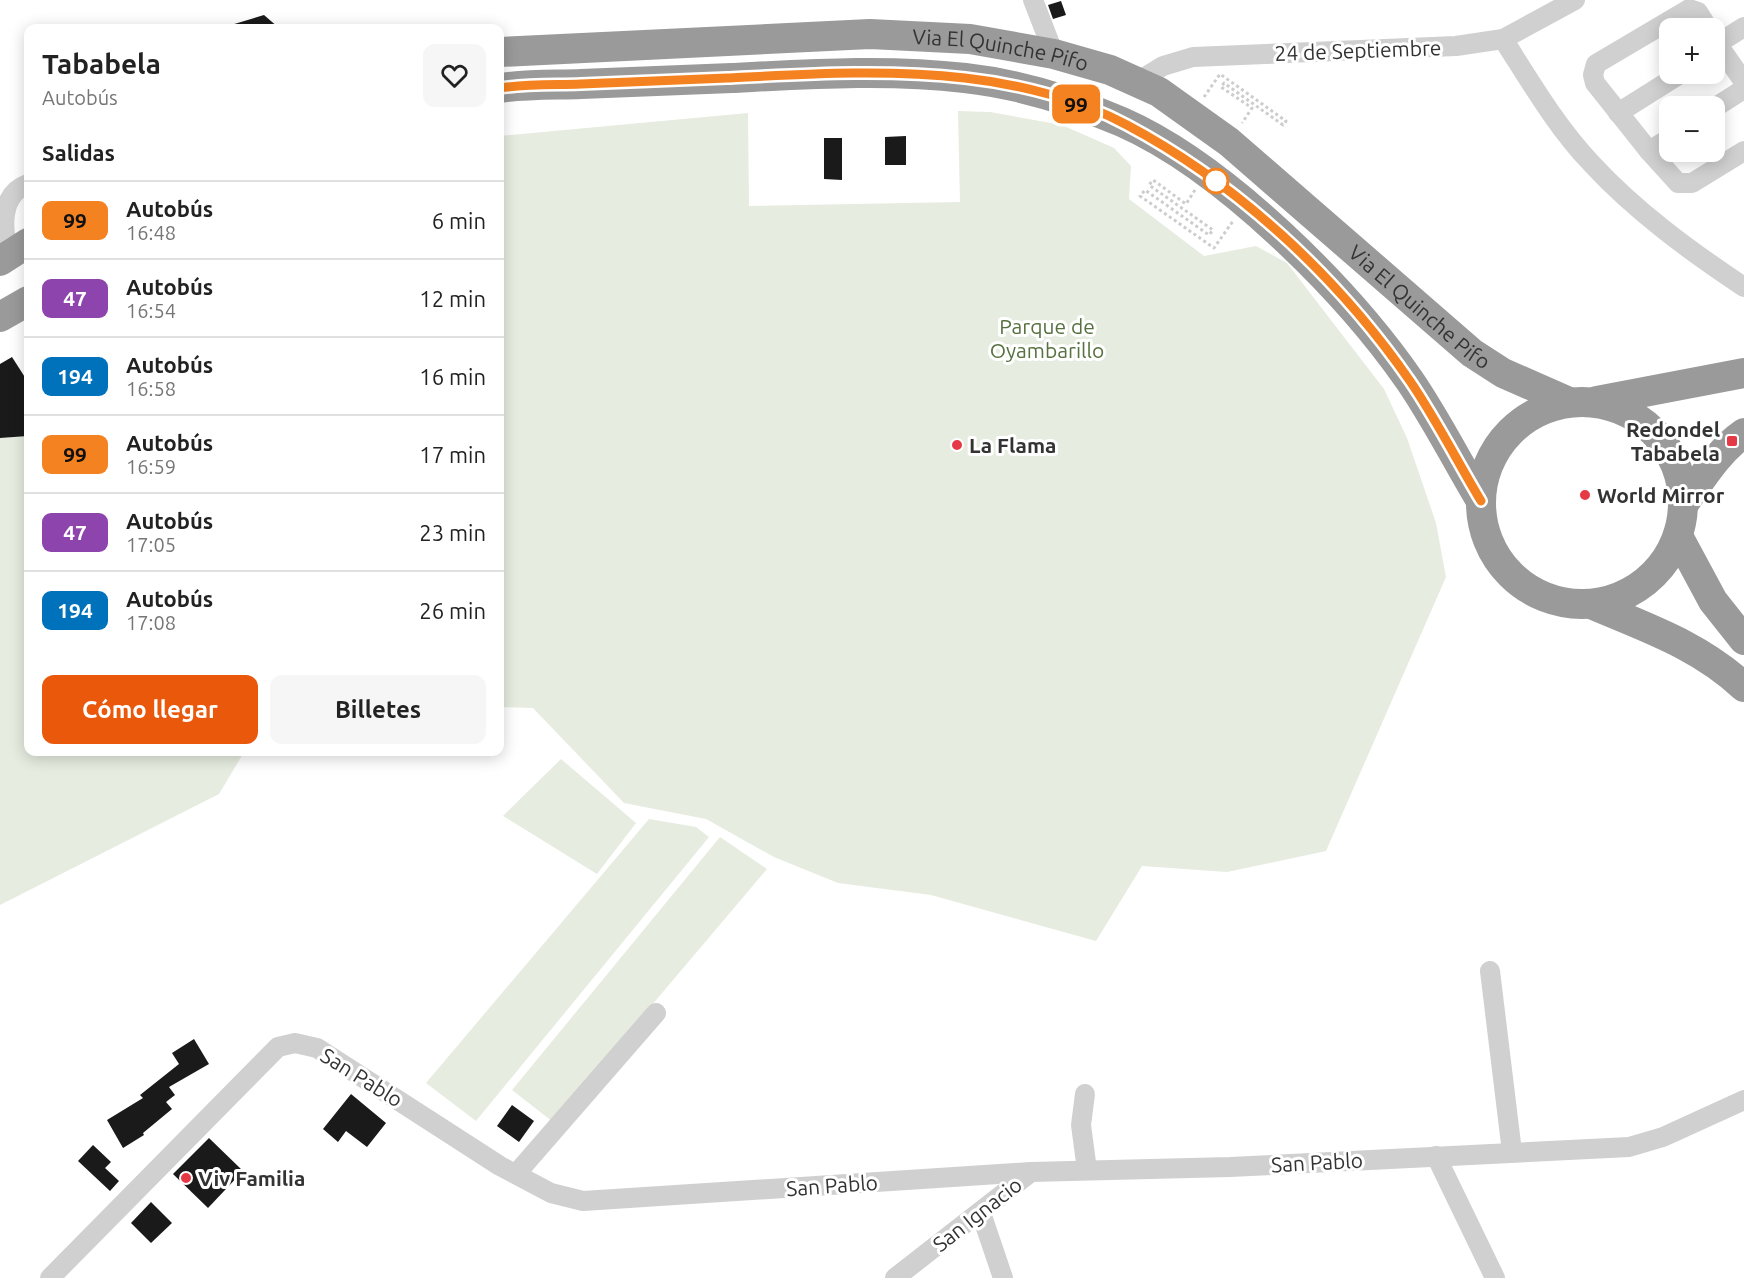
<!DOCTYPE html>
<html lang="es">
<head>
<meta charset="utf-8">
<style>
  :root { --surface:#fff; --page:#f6f6f6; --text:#222; --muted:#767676; --line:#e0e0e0; --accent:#ea580c }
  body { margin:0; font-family:Ubuntu,sans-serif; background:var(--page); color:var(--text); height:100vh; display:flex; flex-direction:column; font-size:22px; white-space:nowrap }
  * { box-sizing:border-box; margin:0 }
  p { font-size:20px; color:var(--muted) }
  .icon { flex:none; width:33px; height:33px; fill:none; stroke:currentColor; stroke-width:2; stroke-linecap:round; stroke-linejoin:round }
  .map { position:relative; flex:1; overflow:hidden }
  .side { position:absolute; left:24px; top:24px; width:480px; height:732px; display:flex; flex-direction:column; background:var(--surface); border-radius:12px; box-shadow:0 3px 15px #0003 }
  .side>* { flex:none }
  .badge { padding:0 12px; border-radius:9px; font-size:21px; line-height:39px }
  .controls { position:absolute; left:1659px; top:18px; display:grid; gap:12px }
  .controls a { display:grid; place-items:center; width:66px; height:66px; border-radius:12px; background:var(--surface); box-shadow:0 3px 15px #0003; font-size:30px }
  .map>.badge { position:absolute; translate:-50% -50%; box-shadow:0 0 0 3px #fff }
  h2 { padding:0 18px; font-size:22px; line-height:54px }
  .round { display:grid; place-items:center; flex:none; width:63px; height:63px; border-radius:12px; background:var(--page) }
  .head { display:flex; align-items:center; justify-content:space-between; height:102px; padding:0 18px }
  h1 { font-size:28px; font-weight:700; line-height:45px }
  .button { display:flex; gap:12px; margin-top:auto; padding:12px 18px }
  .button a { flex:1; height:69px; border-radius:12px; background:var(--accent); color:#fff; font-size:24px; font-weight:700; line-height:69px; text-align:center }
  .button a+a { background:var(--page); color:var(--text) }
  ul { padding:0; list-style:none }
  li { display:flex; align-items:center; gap:18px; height:78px; padding:0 18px; border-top:2px solid var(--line) }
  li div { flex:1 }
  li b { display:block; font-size:22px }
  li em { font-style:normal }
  li .badge { min-width:66px; font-weight:700; text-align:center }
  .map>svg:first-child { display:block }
  .green { fill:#e6ecdf }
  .building { fill:#1a1a1a }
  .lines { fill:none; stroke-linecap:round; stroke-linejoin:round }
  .path { stroke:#cdcdcd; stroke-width:3; stroke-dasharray:3 3; stroke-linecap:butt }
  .minor { stroke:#d0d0d0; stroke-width:20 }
  .highway { stroke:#9a9a9a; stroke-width:30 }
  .line-casing { stroke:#fff; stroke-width:14 }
  .line { stroke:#f58220; stroke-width:9 }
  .stop-dot { fill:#fff; stroke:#f58220; stroke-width:3 }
  .poi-dot { fill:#e63946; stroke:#fff; stroke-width:2 }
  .labels { text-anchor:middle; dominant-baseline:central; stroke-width:6; stroke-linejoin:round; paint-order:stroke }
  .street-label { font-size:21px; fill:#333; stroke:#fff }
  .park-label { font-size:21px; fill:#56703f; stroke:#fff }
  .poi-label { font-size:21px; font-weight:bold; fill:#333; stroke:#fff; text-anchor:start }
</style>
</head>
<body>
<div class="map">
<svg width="1744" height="1278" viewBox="0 0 1744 1278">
  <rect width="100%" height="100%" fill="#fff"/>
  <g class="green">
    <polygon points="958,111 990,112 1062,125 1114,148 1131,166 1129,199 1204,256 1256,246 1287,263 1384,389 1407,438 1436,523 1446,577 1326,851 1227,872 1142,866 1096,941 931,895 838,883 774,857 706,819 624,803 533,708 500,707 500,136 748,113 749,206 960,202"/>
    <polygon points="28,436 28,752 244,752 219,794 0,905 0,438"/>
    <polygon points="561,759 636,823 597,874 503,816"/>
    <polygon points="649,819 696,827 709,837 476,1121 426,1083"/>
    <polygon points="720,837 767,869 553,1122 512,1090"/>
  </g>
  <g class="building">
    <polygon points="1061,1 1066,15 1053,19 1048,5"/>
    <polygon points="264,15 279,28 232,28 231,25"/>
    <polygon points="906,136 906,165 885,165 885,137"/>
    <polygon points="824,138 842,138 842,180 824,179"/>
    <polygon points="12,357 28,382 28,436 0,438 0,364"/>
    <polygon points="194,1039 209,1064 169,1087 175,1095 166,1102 172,1109 143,1133 144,1135 123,1148 107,1120 143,1098 140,1095 179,1064 172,1053"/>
    <polygon points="351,1094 386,1123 367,1147 346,1131 338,1142 323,1129"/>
    <polygon points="512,1105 534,1121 519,1142 497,1126"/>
    <polygon points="209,1138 243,1171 208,1208 173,1174"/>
    <polygon points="93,1145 111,1162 105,1168 119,1181 110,1191 78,1161"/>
    <polygon points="151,1202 172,1223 151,1243 131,1223"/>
  </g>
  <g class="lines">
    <g class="path">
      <polyline points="1204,97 1220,74 1286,121 1283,125 1224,83 1221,87 1252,108 1242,123"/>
      <polyline points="1195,190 1186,204 1153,180 1149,185 1213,230 1209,235 1145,190 1140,196 1214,248 1233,221"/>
    </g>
    <g class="minor">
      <polyline points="1033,0 1054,54"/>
      <polyline points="1708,28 1698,12 1689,9 1596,64 1593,75 1595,83 1649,151 1678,183 1692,183 1744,151"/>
      <path d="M 1503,39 C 1530,81 1556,126 1591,163 C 1635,211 1690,251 1744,287"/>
      <polyline points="1714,39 1744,82"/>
      <polyline points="1717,44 1744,27"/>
      <polyline points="1137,82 1163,66 1193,57 1456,46 1503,39 1575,0"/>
      <polyline points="1714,108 1744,89"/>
      <polyline points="1618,113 1680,74"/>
      <polyline points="1649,151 1670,138"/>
      <path d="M 10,255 C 1,229 0,194 28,184"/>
      <polyline points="1490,971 1512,1152"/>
      <polyline points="1085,1094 1081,1125 1087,1170"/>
      <polyline points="1436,1156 1495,1278"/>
      <polyline points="516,1174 656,1013"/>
      <polyline points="981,1213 1003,1278"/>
      <polyline points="50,1278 278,1047 295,1043 317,1048 500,1166 551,1193 583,1201 1031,1172 1230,1167 1629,1147 1663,1137 1744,1100"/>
      <polyline points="895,1278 1031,1172"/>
    </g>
    <g class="highway">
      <path id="s1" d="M 500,52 L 870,34 L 970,39 L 1054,54 L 1110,70 L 1159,92 L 1229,142 L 1472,353 L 1503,373 L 1569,402"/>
      <path d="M 500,88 C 526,84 554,85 581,84 C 631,82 682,80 732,78 C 810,74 888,69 965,78 C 1019,84 1073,101 1122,122 C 1224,167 1347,290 1410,381 C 1436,419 1457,461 1481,501"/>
      <polyline points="0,261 28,243"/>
      <polyline points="0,317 28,301"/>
      <polyline points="1597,401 1744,373"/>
      <circle cx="1582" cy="503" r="101"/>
      <path d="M 1683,505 C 1701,480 1718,451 1744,433"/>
      <polyline points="1678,536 1713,601 1744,640"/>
      <path d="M 1591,604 C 1647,628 1699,645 1744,687"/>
    </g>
  </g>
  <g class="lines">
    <g class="line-casing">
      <path id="line" d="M 500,88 C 526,84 554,85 581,84 C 629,82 678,80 727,78 C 806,74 886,69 965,78 C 1019,84 1079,99 1127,125 C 1238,184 1338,277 1410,381 C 1436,419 1457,461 1481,501"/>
    </g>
    <use href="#line" class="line"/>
  </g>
  <circle class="stop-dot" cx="1216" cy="181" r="12"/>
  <g class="poi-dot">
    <rect x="1726" y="435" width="12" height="12" rx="3"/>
    <circle cx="957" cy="445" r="6"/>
    <circle cx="1585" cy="495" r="6"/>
    <circle cx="186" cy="1178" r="6"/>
  </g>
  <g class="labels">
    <g class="street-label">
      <text transform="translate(1358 50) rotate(-2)">24 de Septiembre</text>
      <text stroke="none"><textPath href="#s1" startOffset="502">Via El Quinche Pifo</textPath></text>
      <text stroke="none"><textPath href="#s1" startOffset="1006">Via El Quinche Pifo</textPath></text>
      <text transform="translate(362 1077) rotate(32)">San Pablo</text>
      <text transform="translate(1317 1162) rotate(-3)">San Pablo</text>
      <text transform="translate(832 1185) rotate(-4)">San Pablo</text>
      <text transform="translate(977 1214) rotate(-38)">San Ignacio</text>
    </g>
    <g class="park-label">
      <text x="1047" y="326">Parque de<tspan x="1047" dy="24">Oyambarillo</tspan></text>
    </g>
    <g class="poi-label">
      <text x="1720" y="429" text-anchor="end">Redondel<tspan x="1720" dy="24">Tababela</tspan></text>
      <text x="969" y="445">La Flama</text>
      <text x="1597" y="495">World Mirror</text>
      <text x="198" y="1178">Viv Familia</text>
    </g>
  </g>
</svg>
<div class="controls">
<a>+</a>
<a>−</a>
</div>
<b class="badge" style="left:1076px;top:104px;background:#f58220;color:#111">99</b>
<section class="side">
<div class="head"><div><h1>Tababela</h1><p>Autobús</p></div><a class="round"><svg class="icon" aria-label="heart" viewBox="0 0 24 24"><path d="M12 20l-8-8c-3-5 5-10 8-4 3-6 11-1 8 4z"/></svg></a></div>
<h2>Salidas</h2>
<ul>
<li><span class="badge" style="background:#f58220;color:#111">99</span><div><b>Autobús</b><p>16:48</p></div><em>6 min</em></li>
<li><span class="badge" style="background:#8e44ad;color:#fff">47</span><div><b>Autobús</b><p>16:54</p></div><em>12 min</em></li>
<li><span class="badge" style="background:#0072bc;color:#fff">194</span><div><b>Autobús</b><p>16:58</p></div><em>16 min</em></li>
<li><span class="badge" style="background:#f58220;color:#111">99</span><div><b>Autobús</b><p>16:59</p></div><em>17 min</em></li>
<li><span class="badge" style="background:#8e44ad;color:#fff">47</span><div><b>Autobús</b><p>17:05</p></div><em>23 min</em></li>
<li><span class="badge" style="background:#0072bc;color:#fff">194</span><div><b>Autobús</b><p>17:08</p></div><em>26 min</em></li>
</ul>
<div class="button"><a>Cómo llegar</a><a>Billetes</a></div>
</section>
</div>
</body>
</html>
